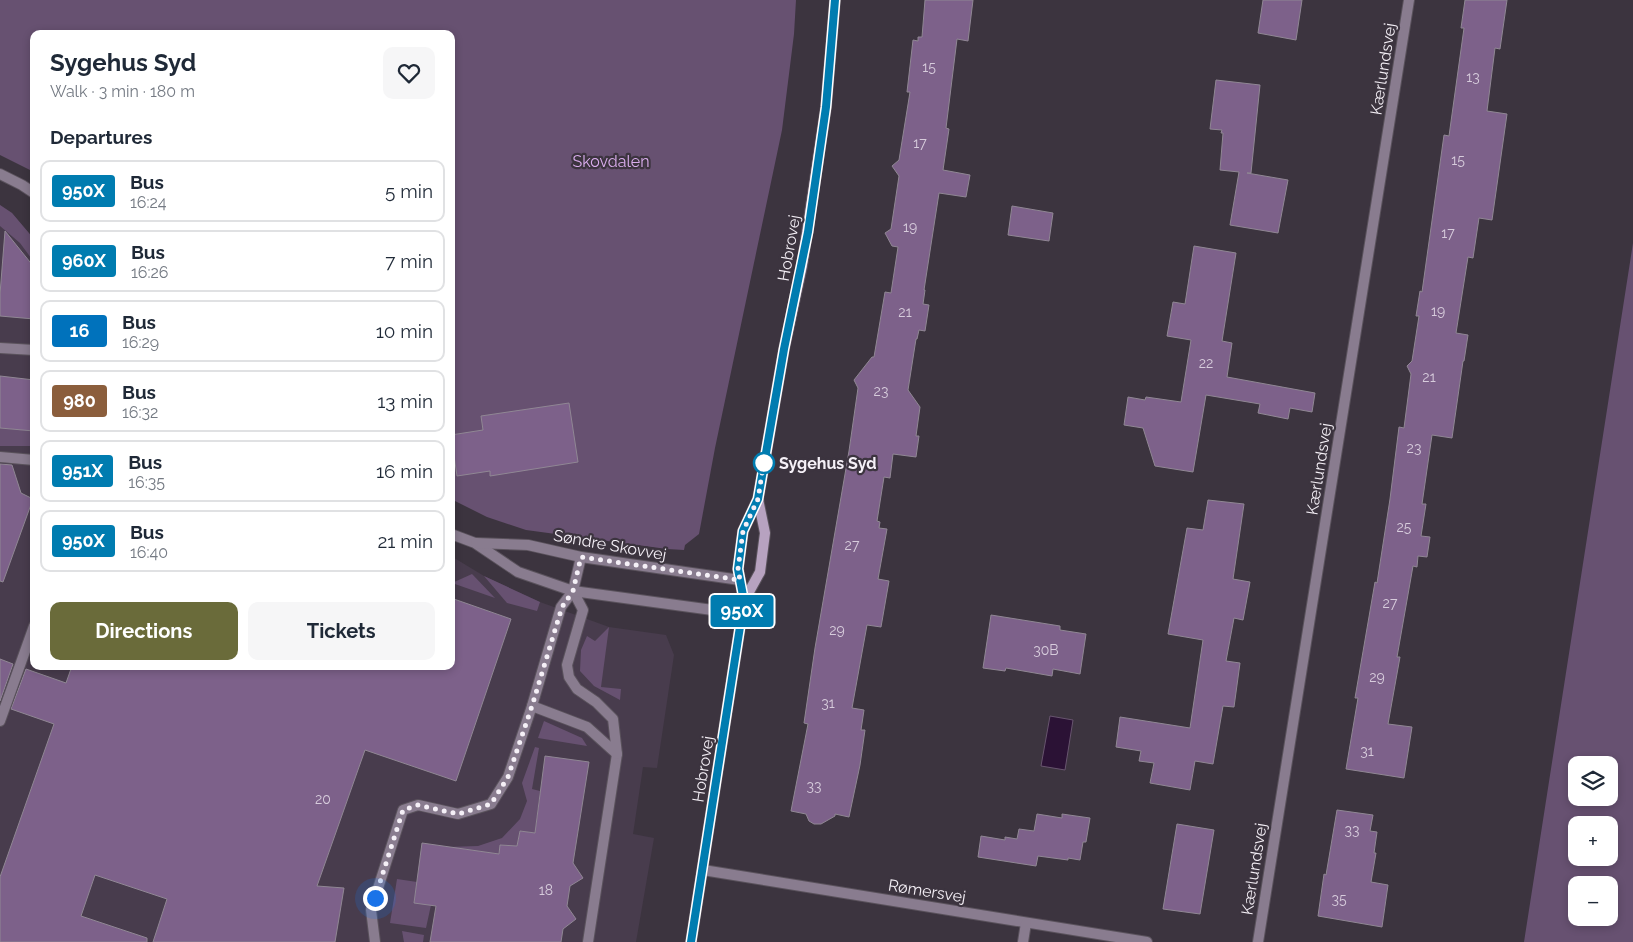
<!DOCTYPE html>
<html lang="en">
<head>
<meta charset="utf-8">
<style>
  :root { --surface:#fff; --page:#f6f6f7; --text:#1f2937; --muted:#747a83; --line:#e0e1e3; --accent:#6a6b3a }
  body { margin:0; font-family:Raleway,sans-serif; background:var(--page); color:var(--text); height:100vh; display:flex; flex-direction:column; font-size:19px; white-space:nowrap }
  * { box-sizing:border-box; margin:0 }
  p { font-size:16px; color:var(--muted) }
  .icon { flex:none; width:28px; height:28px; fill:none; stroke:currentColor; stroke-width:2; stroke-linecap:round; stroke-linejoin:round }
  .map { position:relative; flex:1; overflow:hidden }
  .drawer { position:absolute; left:30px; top:30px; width:425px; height:640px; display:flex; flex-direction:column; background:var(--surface); border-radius:10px; box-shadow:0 2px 8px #0003 }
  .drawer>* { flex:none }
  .badge { padding:0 10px; border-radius:4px; font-size:18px; line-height:32px }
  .controls { position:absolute; left:1568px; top:756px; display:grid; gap:10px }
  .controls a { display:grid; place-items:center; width:50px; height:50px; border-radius:10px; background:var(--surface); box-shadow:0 2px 8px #0003; font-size:25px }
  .you { position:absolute; width:25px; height:25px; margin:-12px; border:4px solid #fff; border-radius:50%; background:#1a73e8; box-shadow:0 0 0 8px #1a73e833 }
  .map>.badge { position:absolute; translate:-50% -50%; box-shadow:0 0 0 2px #fff }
  h2 { padding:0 20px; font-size:19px; line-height:45px }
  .round { display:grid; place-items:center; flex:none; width:52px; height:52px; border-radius:10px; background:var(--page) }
  .overview { display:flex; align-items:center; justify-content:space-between; height:85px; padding:0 20px }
  h1 { font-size:24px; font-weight:700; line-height:38px }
  .cta { display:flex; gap:10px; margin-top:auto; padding:10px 20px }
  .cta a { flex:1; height:58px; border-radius:10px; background:var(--accent); color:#fff; font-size:20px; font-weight:700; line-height:58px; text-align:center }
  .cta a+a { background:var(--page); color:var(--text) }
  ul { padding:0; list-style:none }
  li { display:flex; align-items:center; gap:15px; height:62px; margin:0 10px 8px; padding:0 10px; border:2px solid var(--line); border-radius:10px }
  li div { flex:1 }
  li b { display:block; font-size:19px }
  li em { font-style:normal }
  li .badge { min-width:55px; font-weight:700; text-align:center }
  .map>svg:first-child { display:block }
  .built { fill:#483c4d }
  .green { fill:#675171; fill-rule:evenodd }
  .water { fill:#2b1235; stroke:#68556f }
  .building { fill:#7d618a; stroke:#908794 }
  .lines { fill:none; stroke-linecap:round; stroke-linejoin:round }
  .service-casing { stroke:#5a525c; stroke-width:12 }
  .minor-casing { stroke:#5a525c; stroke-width:12 }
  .secondary-casing { stroke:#5a525c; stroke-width:12 }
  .service { stroke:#897c8f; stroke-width:10 }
  .minor { stroke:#897c8f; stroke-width:10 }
  .secondary { stroke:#b7a2c0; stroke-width:10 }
  .line-casing { stroke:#fff; stroke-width:11 }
  .line { stroke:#007cb0; stroke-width:8 }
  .walk { stroke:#f5f0f7; stroke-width:5; stroke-dasharray:0 9 }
  .stop-dot { fill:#fff; stroke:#007cb0; stroke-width:2.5 }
  .labels { text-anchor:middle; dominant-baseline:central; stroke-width:4.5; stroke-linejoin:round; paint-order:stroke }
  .number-label { font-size:14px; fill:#d7ccdc }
  .street-label { font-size:16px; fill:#f5f0f7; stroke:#3c343f }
  .park-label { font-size:16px; fill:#daaded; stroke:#3c343f }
  .stop-label { font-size:16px; font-weight:bold; fill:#f5f0f7; stroke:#3c343f; text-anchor:start }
</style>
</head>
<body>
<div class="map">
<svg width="1633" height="942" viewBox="0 0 1633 942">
  <rect width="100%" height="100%" fill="#3c343f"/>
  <polygon class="built" points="0,205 12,213 34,239 34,666 451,666 451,556 484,576 540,602 609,627 666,635 674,655 657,768 643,767 633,834 654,838 636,942 0,942"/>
  <g class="green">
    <polygon points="0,0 796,0 794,34 782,130 715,448 699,534 685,545 684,550 667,549 526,530 487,517 451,499 451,34 34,34 34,172 0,155"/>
    <polygon points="0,205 12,213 34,239 34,262 20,243 0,226"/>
    <path d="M 1633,243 L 1633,942 L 1524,942 ZM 1576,765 L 1609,765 L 1609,798 L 1576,798 ZM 1576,825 L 1609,825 L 1609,858 L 1576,858 ZM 1576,885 L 1609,885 L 1609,918 L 1576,918 Z"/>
    <polygon points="0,428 34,431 34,446 0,446"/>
    <polygon points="472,574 495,598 452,583"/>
    <polygon points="484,576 540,602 537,611 507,603"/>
    <polygon points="609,627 601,687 621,689 620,700 594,686 580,671 581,650 587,636 595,641"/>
    <polygon points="544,721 582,738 587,746 538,738"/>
    <polygon points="535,747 539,748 532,789 540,791 535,833 520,831 517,846 500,845 499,855 448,847 478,846 502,838 520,819 527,801 522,783"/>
    <polygon points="397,879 417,882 414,902 431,905 426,928 390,923"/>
    <polygon points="402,931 424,935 423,942 404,942"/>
  </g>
  <polygon class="water" points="1050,716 1073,720 1065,770 1041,766"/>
  <g class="building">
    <polygon points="925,0 973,0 968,41 957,39 946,128 949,129 943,170 970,175 966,197 939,193 924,290 925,290 923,304 929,305 925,331 919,330 917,339 916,339 908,390 920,407 916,436 919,436 916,457 893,454 890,478 884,477 877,521 880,522 879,528 887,529 878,579 889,581 881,627 867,625 852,708 864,710 861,730 865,730 860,765 849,817 835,814 835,816 821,824 814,824 809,821 806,814 791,811 808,724 804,723 815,648 849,451 858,388 854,380 872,357 874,357 885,292 891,293 898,247 892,246 885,233 891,229 899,176 892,166 899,160 910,92 907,92 913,40 918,41 918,37 922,37"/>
    <polygon points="1263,0 1302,0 1296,40 1258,33"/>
    <polygon points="1465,0 1507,0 1500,49 1495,48 1487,111 1507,114 1492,220 1479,218 1473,258 1468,257 1456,333 1468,335 1464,361 1463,361 1452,438 1432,435 1422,504 1426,504 1421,536 1430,537 1427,557 1418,556 1417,567 1413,566 1397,657 1400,657 1388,724 1412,727 1404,778 1346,769 1358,698 1355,698 1375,582 1377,583 1390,499 1399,427 1404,428 1411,374 1407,366 1412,361 1419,316 1416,316 1420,291 1422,292 1444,135 1449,136 1464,28 1461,28"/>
    <polygon points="1216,80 1260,85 1251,173 1247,173 1288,180 1278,233 1230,225 1239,172 1220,170 1223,133 1221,133 1222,130 1210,129"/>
    <polygon points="1012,206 1053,213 1049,241 1008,235"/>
    <polygon points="5,231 34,267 34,319 0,316 0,294"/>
    <polygon points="1194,246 1236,253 1222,341 1232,343 1227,377 1315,393 1312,412 1290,408 1288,419 1258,413 1260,404 1206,395 1193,472 1155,466 1143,428 1124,425 1128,397 1145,400 1146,397 1181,402 1191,340 1167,336 1173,302 1185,304"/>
    <polygon points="0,376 34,380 34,431 0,428"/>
    <polygon points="569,403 578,462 490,476 490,471 457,476 451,435 483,430 481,416"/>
    <polygon points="0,464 12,465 21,493 33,499 3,582 0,581"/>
    <polygon points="1208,500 1244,504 1233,579 1250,582 1243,620 1234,618 1226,661 1240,663 1234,707 1223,706 1213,764 1195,761 1190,790 1150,783 1154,763 1139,761 1141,751 1116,747 1120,717 1190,728 1203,640 1168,634 1187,528 1203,530"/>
    <polygon points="451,598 511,619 456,781 365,750 317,886 344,888 335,942 153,942 167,899 95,875 81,916 147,938 147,942 0,942 0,877 54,724 11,709 26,669 66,683 72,666 451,666"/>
    <polygon points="991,615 1060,626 1060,630 1086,634 1080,674 1053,669 1052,676 1006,668 1005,671 983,668"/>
    <polygon points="0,659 13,664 0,701"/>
    <polygon points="545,756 589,762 573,863 583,878 570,886 567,906 576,919 563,929 561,942 430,942 436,906 414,903 422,843 499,854 500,845 517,846 520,831 535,833"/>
    <polygon points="1337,810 1373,815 1370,831 1377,832 1374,853 1376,853 1371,882 1388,885 1382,927 1318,916 1324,874 1326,875"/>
    <polygon points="1037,814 1062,818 1062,814 1090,818 1086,842 1083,842 1080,860 1068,858 1068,860 1038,856 1036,866 978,857 981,836 1005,840 1005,837 1017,839 1019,829 1034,831"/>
    <polygon points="1177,824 1214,830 1200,914 1163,909"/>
  </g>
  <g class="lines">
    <g class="service-casing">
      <g id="service">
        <polyline points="0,348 34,350"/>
        <polyline points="0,457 34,460"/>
        <polyline points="573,591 583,610 567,665 569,677 577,689 596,702 613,719 617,754 588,942"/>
        <polyline points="532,706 587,727 617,754"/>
        <polyline points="0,721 34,626"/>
        <polyline points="375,942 371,910 403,810 418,805 458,814 491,804 508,777 532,706 561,607 573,591 581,557"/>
      </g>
    </g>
    <g class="minor-casing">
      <g id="minor">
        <polyline points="0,174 22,185 34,193"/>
        <polyline points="451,534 475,543 518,572 573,591 742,614"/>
        <polyline points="476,543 528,545 581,557 740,580"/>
        <polyline points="703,870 1147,942"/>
        <polyline points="1023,942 1026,923"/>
        <polyline points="1258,942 1409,0"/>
      </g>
    </g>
    <g class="secondary-casing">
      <g id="secondary">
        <polyline points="744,601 760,572 765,533 758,499"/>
        <polyline points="691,942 744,601 738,569 743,531 758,499 784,349 802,266 826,107 835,0"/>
      </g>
    </g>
    <use href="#service" class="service"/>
    <use href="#minor" class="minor"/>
    <use href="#secondary" class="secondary"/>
  </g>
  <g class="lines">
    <g class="line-casing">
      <polyline id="line" points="691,942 744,601 738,569 743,531 758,499 784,349 808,232 826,107 835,0"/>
    </g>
    <use href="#line" class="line"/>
    <polyline class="walk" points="375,898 403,810 418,805 458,814 491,804 508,777 532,706 562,607 573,591 581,557 740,580 738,569 743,531 758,499 764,461 764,463"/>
  </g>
  <circle class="stop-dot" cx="764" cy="463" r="10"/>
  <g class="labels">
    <g class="number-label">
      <text x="929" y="67">15</text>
      <text x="1473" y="77">13</text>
      <text x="920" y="143">17</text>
      <text x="1458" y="160">15</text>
      <text x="910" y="227">19</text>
      <text x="1448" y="233">17</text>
      <text x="1438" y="311">19</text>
      <text x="905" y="312">21</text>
      <text x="1206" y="363">22</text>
      <text x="1429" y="377">21</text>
      <text x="881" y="391">23</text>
      <text x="1414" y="448">23</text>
      <text x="1404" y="527">25</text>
      <text x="852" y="545">27</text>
      <text x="1390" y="603">27</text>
      <text x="837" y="630">29</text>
      <text x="1046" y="650">30B</text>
      <text x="1377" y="677">29</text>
      <text x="828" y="703">31</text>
      <text x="1367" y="751">31</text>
      <text x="814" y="786">33</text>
      <text x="323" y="799">20</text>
      <text x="1352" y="830">33</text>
      <text x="546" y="890">18</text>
      <text x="1339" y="899">35</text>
    </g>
    <g class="street-label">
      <text transform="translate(1383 69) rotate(-81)">Kærlundsvej</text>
      <text transform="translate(789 248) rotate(-80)">Hobrovej</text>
      <text transform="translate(1319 469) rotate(-81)">Kærlundsvej</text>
      <text transform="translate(610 545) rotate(10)">Søndre Skovvej</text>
      <text transform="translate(703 769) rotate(-81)">Hobrovej</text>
      <text transform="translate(1254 869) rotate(-81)">Kærlundsvej</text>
      <text transform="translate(927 891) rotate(9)">Rømersvej</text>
    </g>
    <g class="park-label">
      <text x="611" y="161">Skovdalen</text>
    </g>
    <g class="stop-label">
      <text x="779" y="463">Sygehus Syd</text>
    </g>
  </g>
</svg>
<div class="controls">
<a><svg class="icon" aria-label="layers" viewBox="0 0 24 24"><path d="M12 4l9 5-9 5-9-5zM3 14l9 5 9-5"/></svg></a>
<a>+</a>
<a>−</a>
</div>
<div class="you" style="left:375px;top:898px"></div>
<b class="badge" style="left:742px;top:611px;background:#007cb0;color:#fff">950X</b>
<section class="drawer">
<div class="overview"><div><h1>Sygehus Syd</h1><p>Walk · 3 min · 180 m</p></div><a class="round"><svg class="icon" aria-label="heart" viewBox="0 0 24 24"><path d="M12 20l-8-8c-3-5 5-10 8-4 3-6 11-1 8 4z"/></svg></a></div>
<h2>Departures</h2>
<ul>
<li><span class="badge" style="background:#007cb0;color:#fff">950X</span><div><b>Bus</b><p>16:24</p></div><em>5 min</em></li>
<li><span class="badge" style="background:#007cb0;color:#fff">960X</span><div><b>Bus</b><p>16:26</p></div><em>7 min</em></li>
<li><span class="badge" style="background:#0072bc;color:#fff">16</span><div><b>Bus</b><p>16:29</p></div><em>10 min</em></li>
<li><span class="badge" style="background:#8b5e3c;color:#fff">980</span><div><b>Bus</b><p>16:32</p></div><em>13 min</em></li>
<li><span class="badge" style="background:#007cb0;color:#fff">951X</span><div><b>Bus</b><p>16:35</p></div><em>16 min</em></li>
<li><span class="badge" style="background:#007cb0;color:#fff">950X</span><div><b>Bus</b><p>16:40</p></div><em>21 min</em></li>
</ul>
<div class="cta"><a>Directions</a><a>Tickets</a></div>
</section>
</div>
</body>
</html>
